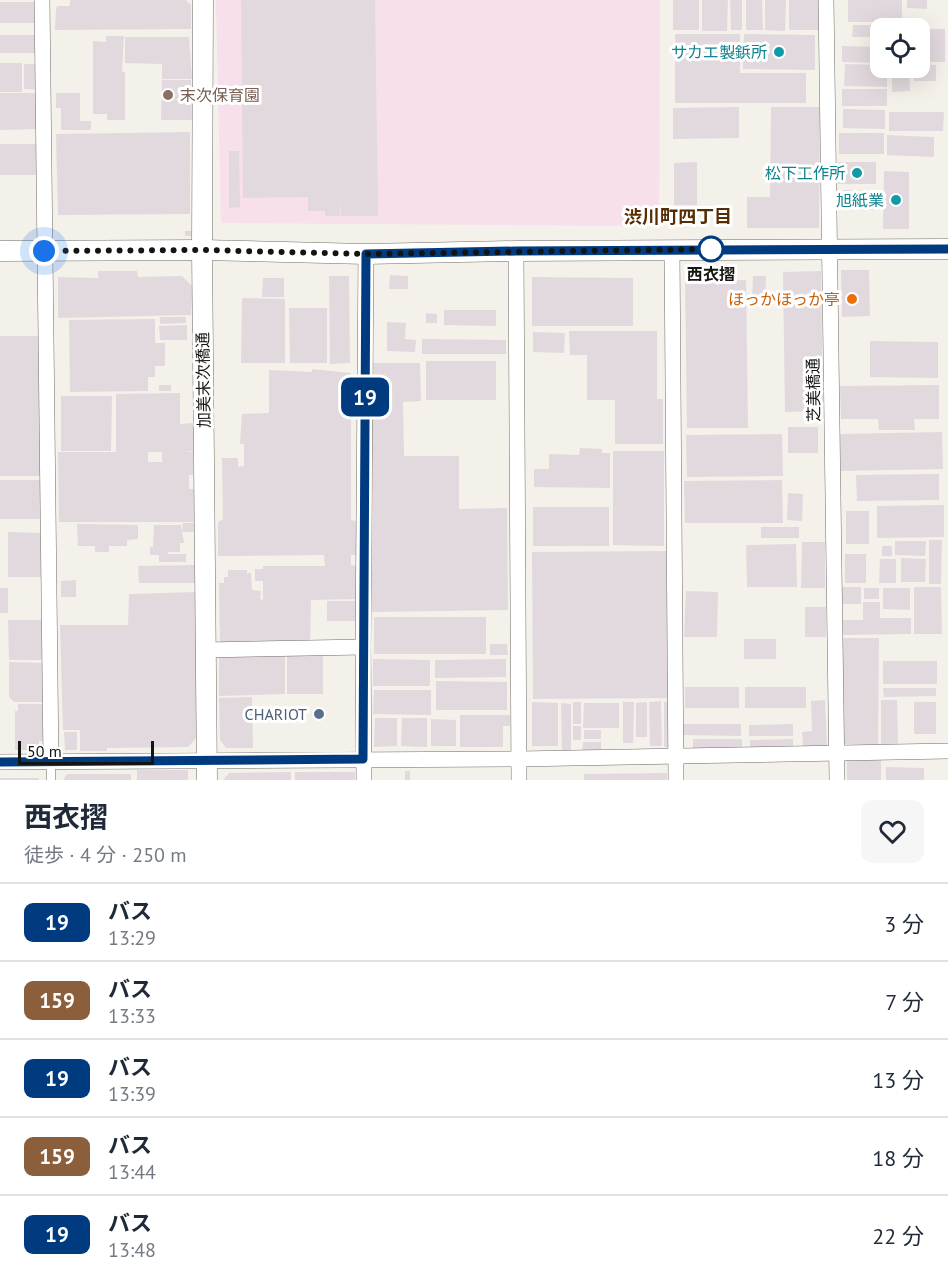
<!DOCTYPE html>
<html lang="ja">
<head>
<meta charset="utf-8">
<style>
  :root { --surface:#fff; --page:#f6f6f7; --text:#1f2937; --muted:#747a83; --line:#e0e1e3 }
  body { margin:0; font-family:"PT Sans","Noto Sans JP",sans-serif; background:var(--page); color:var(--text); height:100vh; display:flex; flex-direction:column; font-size:22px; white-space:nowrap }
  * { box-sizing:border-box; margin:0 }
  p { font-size:20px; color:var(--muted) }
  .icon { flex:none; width:33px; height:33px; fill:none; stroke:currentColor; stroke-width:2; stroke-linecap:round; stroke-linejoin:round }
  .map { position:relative; height:780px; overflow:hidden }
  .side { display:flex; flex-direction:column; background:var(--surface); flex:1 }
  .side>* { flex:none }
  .badge { padding:0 12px; border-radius:9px; font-size:21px; line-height:39px }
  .tools { position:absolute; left:870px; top:18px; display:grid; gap:12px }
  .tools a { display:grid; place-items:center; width:60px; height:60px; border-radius:12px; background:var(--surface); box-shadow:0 6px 24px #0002; font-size:30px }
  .scale { position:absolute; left:18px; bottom:15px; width:136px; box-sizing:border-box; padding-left:6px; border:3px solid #141411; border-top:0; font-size:16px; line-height:21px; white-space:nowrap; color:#141411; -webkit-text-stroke:4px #fff; paint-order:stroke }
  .you { position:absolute; width:30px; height:30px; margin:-15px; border:4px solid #fff; border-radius:50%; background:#1a73e8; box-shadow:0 0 0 9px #1a73e833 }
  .map>.badge { position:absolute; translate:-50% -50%; box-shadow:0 0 0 3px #fff }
  .round { display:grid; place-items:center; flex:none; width:63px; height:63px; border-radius:12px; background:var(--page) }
  .summary { display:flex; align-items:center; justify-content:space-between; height:102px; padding:0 24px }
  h1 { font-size:28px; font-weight:700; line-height:45px }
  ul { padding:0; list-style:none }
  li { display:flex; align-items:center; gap:18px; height:78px; padding:0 24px; border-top:2px solid var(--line) }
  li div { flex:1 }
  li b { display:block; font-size:22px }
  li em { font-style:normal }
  li .badge { min-width:66px; font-weight:700; text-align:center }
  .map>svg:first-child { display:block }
  .industrial { fill:#f7dfec }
  .building { fill:#e2d9de; fill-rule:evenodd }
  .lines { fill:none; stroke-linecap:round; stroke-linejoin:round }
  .service-casing { stroke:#706e67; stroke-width:9 }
  .minor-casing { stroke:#706e67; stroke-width:16 }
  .tertiary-casing { stroke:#706e67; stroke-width:21 }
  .service { stroke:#fff; stroke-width:8 }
  .minor { stroke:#fff; stroke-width:15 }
  .tertiary { stroke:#fff; stroke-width:20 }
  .line-casing { stroke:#fff; stroke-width:14 }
  .line { stroke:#003b80; stroke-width:9 }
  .walk { stroke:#141411; stroke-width:6; stroke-dasharray:0 10.8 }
  .culture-dot { fill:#0f9aa8; stroke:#fff; stroke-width:2 }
  .education-dot { fill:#8d6e63; stroke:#fff; stroke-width:2 }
  .stop-dot { fill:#fff; stroke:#003b80; stroke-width:3 }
  .food-dot { fill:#e8710a; stroke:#fff; stroke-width:2 }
  .service-dot { fill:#5c6f8a; stroke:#fff; stroke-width:2 }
  .labels { text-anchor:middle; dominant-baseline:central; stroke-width:6; stroke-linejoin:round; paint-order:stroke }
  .culture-label { font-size:16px; fill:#0d838f; stroke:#fff; text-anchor:end }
  .education-label { font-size:16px; fill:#785e54; stroke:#fff; text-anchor:start }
  .stop-label { font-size:16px; font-weight:bold; fill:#141411; stroke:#fff }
  .food-label { font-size:16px; fill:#c56008; stroke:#fff; text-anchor:end }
  .street-label { font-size:16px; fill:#141411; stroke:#fff }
  .service-label { font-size:16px; fill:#4e5e75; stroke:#fff; text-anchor:end }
  .neighbourhood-label { font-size:18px; font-weight:bold; fill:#562c03; stroke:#fff }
</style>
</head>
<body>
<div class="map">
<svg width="948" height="780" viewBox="0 0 948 780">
  <rect width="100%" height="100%" fill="#f3f1e9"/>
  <polygon class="industrial" points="216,0 660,0 659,226 221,223"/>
  <g class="building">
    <polygon points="70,0 186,0 191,5 191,29 55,30 56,9 57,6 70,6"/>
    <polygon points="241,0 375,0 378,216 341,216 341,193 340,216 325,216 325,211 308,211 308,197 243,198"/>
    <rect x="673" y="0" width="26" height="30"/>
    <polygon points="702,0 728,0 727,31 702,31"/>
    <polygon points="730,0 742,0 742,30 731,30"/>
    <polygon points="746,0 762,0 763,30 746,30"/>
    <polygon points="765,0 786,0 785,31 765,30"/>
    <rect x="789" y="0" width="30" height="30"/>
    <rect x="848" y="0" width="54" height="22"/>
    <polygon points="907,0 927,0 927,9 907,8"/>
    <rect x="0" y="2" width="39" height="21"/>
    <polygon points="853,25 891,25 891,28 880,28 880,37 852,37"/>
    <rect x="920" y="29" width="25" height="33"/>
    <polygon points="675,34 740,34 740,73 806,73 806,103 675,103"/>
    <polygon points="744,34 815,35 815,70 743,69"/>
    <rect x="0" y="35" width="37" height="18"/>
    <polygon points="106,36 124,36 122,72 125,72 125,120 107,120 107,114 93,114 93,41 106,42"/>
    <polygon points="125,37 189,37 192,79 162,79 162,64 125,63"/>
    <polygon points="842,46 880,47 880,63 842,62"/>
    <rect x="0" y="63" width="22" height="29"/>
    <polygon points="24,64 41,64 41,90 24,89"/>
    <polygon points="845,64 880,65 880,68 887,68 887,87 844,86"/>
    <polygon points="920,65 936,65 936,81 914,81 914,68 920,68"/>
    <polygon points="892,68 909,68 910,91 892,92"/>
    <polygon points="162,80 191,80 192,120 161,120"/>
    <rect x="842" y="89" width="45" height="17"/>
    <polygon points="0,93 38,93 37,129 0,130"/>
    <polygon points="56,93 80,93 80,121 91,121 91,130 61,130 61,108 56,108"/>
    <polygon points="739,107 739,138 673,139 673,108"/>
    <polygon points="771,107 820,107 819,228 747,228 747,197 770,197"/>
    <polygon points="843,109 885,110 885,129 843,128"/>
    <polygon points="889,112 944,112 943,131 889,131"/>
    <polygon points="190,132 190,214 58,215 56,134"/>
    <rect x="839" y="133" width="45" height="21"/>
    <polygon points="887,135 934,137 934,157 887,155"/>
    <rect x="0" y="144" width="38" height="31"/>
    <polygon points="229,151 239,151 240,207 229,208"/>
    <polygon points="697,162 697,205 674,205 674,163"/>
    <rect x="838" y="162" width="38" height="22"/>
    <polygon points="884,171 909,172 909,229 883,229"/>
    <polygon points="843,190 878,191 877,210 842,209"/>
    <rect x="185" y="231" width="7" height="5"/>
    <polygon points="841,270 869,270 870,316 842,317"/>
    <polygon points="98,271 137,271 138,277 182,276 193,287 191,315 58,318 58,277 98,278"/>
    <polygon points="821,271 823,411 785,412 783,272"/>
    <polygon points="390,275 408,276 408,289 389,289"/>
    <polygon points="329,276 349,276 350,363 330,364"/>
    <polygon points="753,276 766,276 765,300 752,299"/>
    <polygon points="532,277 633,278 633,326 532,326"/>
    <polygon points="263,278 284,278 284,297 262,297"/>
    <polygon points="746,280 748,428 687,428 685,281"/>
    <polygon points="242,298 285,299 285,363 241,363"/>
    <polygon points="289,308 327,308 327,363 290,363"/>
    <polygon points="444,310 496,310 496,326 444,325"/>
    <polygon points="426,313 437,314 437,323 426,323"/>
    <polygon points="160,317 186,317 186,323 160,324"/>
    <polygon points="155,319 155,343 165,343 165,366 155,366 155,377 148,377 148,391 70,392 69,320"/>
    <polygon points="387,322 406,323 405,339 416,340 415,352 387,351"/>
    <polygon points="187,325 187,340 160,340 159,326"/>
    <polygon points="569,331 657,331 657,399 663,399 663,444 615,444 615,400 587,400 587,355 570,355"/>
    <polygon points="533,332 565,333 564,353 533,352"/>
    <polygon points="0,336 40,336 42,476 0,476"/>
    <polygon points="422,339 506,340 506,354 422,354"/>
    <polygon points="870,341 938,342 938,378 870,377"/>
    <rect x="426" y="361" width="70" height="39"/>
    <polygon points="369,363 420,363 421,401 403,402 404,456 459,456 459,509 507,508 508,610 372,612"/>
    <polygon points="312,369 351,373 351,520 356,521 356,555 351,555 351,565 356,566 356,599 311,600 310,643 220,643 219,583 224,583 224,577 228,577 228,570 247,570 247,573 251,573 252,590 261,591 260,599 263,600 263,581 255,581 255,569 263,569 263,566 325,566 324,555 218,556 218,522 223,519 222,458 238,458 238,467 244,466 244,444 240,444 242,414 269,413 269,370 312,372"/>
    <rect x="159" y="385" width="12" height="6"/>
    <polygon points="939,385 939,419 914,419 915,430 879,430 878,419 841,419 840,386"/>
    <path d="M 180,393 L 180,424 L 194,423 L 193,451 L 185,452 L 193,452 L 193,475 L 189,475 L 189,489 L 194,489 L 195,522 L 59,522 L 58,452 L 116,452 L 116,394 ZM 148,452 L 162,452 L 162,462 L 148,462 Z"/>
    <polygon points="61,396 112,396 111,451 61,451"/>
    <rect x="788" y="427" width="30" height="26"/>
    <polygon points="942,432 943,469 841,471 840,434"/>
    <polygon points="782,434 783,476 687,477 686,435"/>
    <polygon points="580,448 602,449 602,453 610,453 610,488 534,487 534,469 549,469 549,454 579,455"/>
    <polygon points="613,451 664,451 664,546 613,545"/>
    <polygon points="939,474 939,500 857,501 856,475"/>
    <rect x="0" y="480" width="40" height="39"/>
    <polygon points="782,480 783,523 685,523 684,481"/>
    <polygon points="788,493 803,494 802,521 787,520"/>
    <polygon points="944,505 944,537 877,538 877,506"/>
    <rect x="533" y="507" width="76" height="39"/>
    <rect x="846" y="511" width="23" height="33"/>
    <polygon points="183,523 194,523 194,532 182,532"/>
    <polygon points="77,524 138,525 138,539 127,540 127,546 109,546 109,552 95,552 95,546 78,546"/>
    <polygon points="154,525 181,525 184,543 180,543 180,552 168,552 168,554 186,554 186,562 159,562 159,555 150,555 150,547 153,547"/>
    <rect x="761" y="527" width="38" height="11"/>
    <polygon points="8,532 42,533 42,577 8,577"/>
    <polygon points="929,540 942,540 941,584 929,584"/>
    <polygon points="895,541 926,541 925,556 895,555"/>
    <polygon points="802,542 825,542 825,588 801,588"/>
    <polygon points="796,544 797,587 747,587 746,545"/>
    <rect x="882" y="546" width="10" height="10"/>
    <polygon points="669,551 671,698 533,699 532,552"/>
    <rect x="845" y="554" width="21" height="29"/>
    <polygon points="901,558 926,559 925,582 901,582"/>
    <polygon points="880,559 896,559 896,583 879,583"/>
    <polygon points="195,565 195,583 139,583 138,566"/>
    <polygon points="76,580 76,597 61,597 61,581"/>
    <rect x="841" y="587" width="20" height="17"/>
    <polygon points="914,587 941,587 942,634 914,634"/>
    <rect x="0" y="588" width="8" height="25"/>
    <rect x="864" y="588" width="15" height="11"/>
    <polygon points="883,588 910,588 910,610 883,609"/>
    <polygon points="686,591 718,592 717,637 684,637"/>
    <polygon points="196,592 197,737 188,747 107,748 107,751 80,751 80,730 63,730 60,625 128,625 129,594"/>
    <polygon points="327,601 357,601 356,621 327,621"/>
    <polygon points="863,602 880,602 880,618 911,618 911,634 842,635 842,620 863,620"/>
    <rect x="805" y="607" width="21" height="30"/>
    <rect x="374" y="617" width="112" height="37"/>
    <polygon points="8,620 42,620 42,660 9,660"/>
    <polygon points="843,638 879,638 878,745 841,744"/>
    <rect x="744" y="639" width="32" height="20"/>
    <polygon points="490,644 507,644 508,655 490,655"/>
    <polygon points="219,654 285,654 285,694 219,696"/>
    <rect x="287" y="654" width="36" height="40"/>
    <polygon points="373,659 430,660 430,686 373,686"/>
    <polygon points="506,659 506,677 435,678 435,660"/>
    <rect x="883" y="661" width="54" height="23"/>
    <polygon points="9,662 43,663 43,702 14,702 9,697"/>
    <polygon points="436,681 507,682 507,710 436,710"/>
    <rect x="685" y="687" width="54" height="21"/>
    <rect x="745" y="687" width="61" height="21"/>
    <polygon points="883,688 936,688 936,696 884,697"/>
    <polygon points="374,690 431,690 431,715 373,714"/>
    <polygon points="252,697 253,748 226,748 220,740 219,698"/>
    <polygon points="825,700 827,746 803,746 802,732 812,731 811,701"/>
    <polygon points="881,700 897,700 898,744 881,744"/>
    <polygon points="661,701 662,746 650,746 649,702"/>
    <polygon points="672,701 673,747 664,747 664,702"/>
    <polygon points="532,702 558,703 558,746 532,746"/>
    <rect x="573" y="702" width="8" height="22"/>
    <polygon points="623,702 634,702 633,743 623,743"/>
    <polygon points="647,702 647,737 636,737 636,703"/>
    <rect x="914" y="702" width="22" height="32"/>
    <polygon points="561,703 571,704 571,751 562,751"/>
    <polygon points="584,703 619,703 619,728 583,728"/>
    <polygon points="18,704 42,704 42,711 46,711 45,741 39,741 39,748 46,748 46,756 35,756 35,750 15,750 15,711 18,711"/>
    <polygon points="460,715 510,715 510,726 503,726 503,747 460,747"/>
    <polygon points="375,718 397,718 397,746 374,747"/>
    <polygon points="402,718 427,718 427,747 401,746"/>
    <polygon points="431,719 456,720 456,746 431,746"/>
    <polygon points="683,724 741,724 741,736 683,735"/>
    <polygon points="793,724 793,736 749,736 749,725"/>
    <rect x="573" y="726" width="8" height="14"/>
    <rect x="584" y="730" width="17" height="9"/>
    <polygon points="64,732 77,732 77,750 65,750"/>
    <rect x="693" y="739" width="49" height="10"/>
    <polygon points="793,739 793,749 750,750 750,740"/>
    <polygon points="583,742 601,742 601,750 582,750"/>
    <rect x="847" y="760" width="34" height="20"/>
    <polygon points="886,767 924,768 924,780 886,780"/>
    <rect x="137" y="770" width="51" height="10"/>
    <rect x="405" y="771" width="5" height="9"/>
    <polygon points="291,772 291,780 223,780 229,773"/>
    <rect x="295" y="772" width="60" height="8"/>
    <polygon points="667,773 667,780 584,780 584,774"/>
    <polygon points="67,774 131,774 131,780 63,780"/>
    <rect x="0" y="778" width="39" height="2"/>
  </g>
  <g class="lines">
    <g class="service-casing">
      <polyline id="service" points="51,762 51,780"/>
    </g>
    <g class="minor-casing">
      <g id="minor">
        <polyline points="42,0 51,762"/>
        <polyline points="826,0 837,780"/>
        <polyline points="672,250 676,780"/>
        <polyline points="516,251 519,780"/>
        <polyline points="205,650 363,647"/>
        <polyline points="0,762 519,759 948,751"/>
        <polyline points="364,780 363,647 366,254"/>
      </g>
    </g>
    <g class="tertiary-casing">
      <g id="tertiary">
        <polyline points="203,0 202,250 207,780"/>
        <polyline points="0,251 202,250 366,254 516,251 948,249"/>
      </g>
    </g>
    <use href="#service" class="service"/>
    <use href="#minor" class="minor"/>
    <use href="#tertiary" class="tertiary"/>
  </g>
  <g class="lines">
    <g class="line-casing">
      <polyline id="line" points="0,762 363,759 366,254 516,251 948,249"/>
    </g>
    <use href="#line" class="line"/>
    <polyline class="walk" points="44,251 202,250 366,254 717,249 711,249"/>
  </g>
  <g class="culture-dot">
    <circle cx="779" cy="52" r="6"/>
    <circle cx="857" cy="173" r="6"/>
    <circle cx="896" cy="200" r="6"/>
  </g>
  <circle class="education-dot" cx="168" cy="95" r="6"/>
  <circle class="stop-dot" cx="711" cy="249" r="12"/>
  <circle class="food-dot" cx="852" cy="299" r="6"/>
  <circle class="service-dot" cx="319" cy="714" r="6"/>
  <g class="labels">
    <g class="culture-label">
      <text x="767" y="52">サカエ製鋲所</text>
      <text x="845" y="173">松下工作所</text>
      <text x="884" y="200">旭紙業</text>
    </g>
    <g class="education-label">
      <text x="180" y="95">末次保育園</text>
    </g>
    <g class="stop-label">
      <text x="711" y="274">西衣摺</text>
    </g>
    <g class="food-label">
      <text x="840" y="299">ほっかほっか亭</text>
    </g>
    <g class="street-label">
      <text transform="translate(203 380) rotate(-91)">加美末次橋通</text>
      <text transform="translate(813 390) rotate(-91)">芝美橋通</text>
    </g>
    <g class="service-label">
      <text x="307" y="714">CHARIOT</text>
    </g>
    <g class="neighbourhood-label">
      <text x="678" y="216">渋川町四丁目</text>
    </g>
  </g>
</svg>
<div class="tools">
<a><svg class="icon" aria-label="locate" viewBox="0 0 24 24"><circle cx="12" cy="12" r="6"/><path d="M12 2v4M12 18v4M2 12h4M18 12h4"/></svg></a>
</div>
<div class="scale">50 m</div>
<div class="you" style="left:44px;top:251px"></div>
<b class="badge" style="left:365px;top:397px;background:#003b80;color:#fff">19</b>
</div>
<section class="side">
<div class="summary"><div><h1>西衣摺</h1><p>徒歩 · 4 分 · 250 m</p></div><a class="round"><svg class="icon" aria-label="heart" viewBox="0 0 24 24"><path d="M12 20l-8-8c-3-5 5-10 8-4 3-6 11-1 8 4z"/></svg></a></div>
<ul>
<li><span class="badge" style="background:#003b80;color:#fff">19</span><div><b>バス</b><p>13:29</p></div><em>3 分</em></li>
<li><span class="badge" style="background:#8b5e3c;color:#fff">159</span><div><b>バス</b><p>13:33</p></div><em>7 分</em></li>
<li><span class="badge" style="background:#003b80;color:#fff">19</span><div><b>バス</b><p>13:39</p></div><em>13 分</em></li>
<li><span class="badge" style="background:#8b5e3c;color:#fff">159</span><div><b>バス</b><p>13:44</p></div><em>18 分</em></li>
<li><span class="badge" style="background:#003b80;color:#fff">19</span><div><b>バス</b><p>13:48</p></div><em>22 分</em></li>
</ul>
</section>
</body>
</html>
